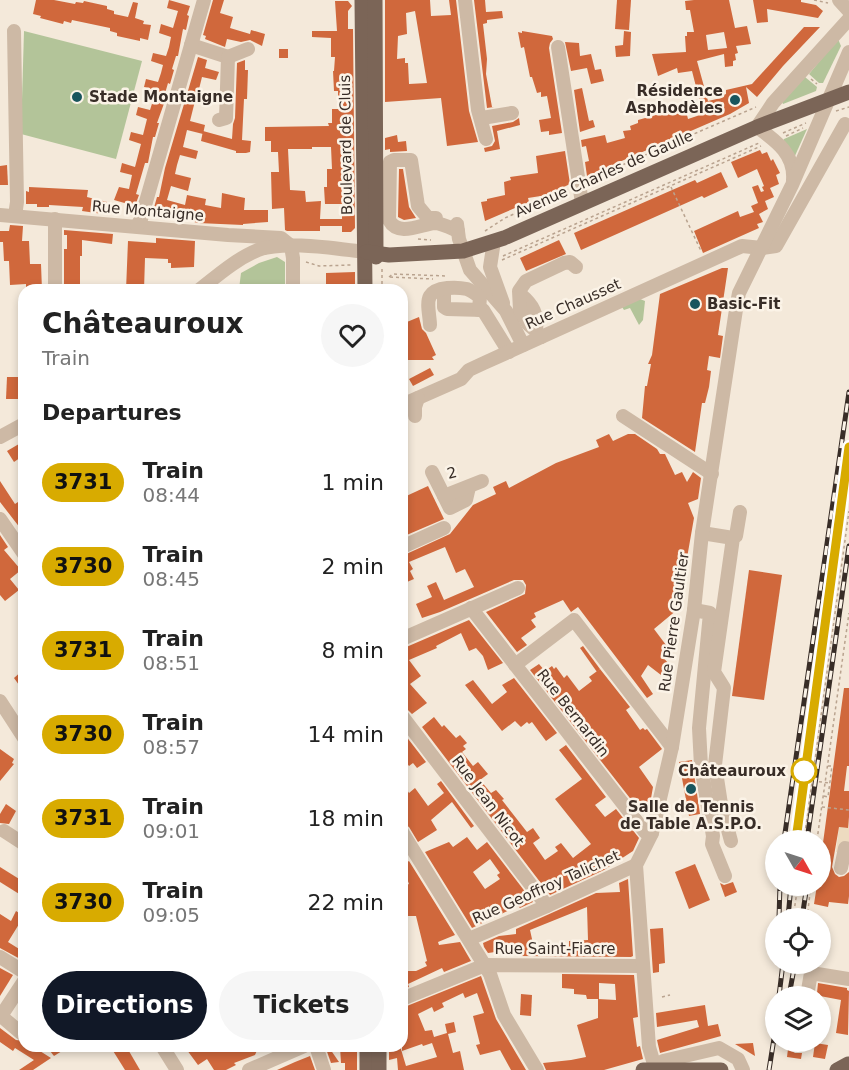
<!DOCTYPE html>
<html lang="en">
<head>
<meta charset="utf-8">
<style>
  :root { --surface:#fff; --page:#f6f6f6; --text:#222; --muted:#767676; --accent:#111827 }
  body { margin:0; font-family:"DejaVu Sans",sans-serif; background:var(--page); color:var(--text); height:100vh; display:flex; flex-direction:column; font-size:22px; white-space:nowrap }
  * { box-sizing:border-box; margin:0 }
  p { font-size:20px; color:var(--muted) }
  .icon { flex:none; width:33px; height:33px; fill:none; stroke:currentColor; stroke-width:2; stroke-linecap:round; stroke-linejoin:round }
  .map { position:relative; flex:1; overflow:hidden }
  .drawer { position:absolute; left:18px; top:284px; width:390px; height:768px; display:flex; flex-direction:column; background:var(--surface); border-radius:18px; box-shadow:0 3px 9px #0003 }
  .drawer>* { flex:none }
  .badge { padding:0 12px; border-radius:20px; font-size:21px; line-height:39px }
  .needle { width:39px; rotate:129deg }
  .buttons { position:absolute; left:765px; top:830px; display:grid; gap:12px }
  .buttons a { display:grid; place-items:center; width:66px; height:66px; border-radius:50%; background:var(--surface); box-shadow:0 3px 9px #0003; font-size:30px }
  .map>.badge { position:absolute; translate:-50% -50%; box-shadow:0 0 0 3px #fff }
  h2 { padding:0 24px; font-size:22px; line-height:54px }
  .round { display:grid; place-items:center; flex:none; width:63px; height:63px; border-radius:32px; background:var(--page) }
  .head { display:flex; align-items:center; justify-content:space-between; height:102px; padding:0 24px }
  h1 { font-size:28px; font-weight:600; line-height:45px }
  .action { display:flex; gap:12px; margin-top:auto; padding:12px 24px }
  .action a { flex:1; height:69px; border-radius:36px; background:var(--accent); color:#fff; font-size:24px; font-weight:600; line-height:69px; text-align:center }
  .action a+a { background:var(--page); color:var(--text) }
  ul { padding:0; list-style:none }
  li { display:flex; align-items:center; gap:18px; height:84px; padding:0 24px }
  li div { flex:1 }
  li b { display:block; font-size:22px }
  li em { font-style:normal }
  li .badge { min-width:66px; font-weight:700; text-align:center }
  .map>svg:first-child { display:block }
  .green { fill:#b3c499 }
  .plaza { fill:#eddbc0 }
  .building { fill:#d0683c; fill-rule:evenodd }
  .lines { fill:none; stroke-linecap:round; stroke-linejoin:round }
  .path { stroke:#b9a38f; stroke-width:1.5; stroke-dasharray:3 3; stroke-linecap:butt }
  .minor { stroke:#cdb9a5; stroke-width:14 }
  .major { stroke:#7b6557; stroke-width:15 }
  .rail-casing { stroke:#382d27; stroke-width:5 }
  .rail { stroke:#fbf3e7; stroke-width:3; stroke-dasharray:9; stroke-linecap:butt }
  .line-casing { stroke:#fff; stroke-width:14 }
  .line { stroke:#d8ab00; stroke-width:9 }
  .poi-dot { fill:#19555d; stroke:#fbf3e7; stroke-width:2 }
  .stop-dot { fill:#fff; stroke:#d8ab00; stroke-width:3 }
  .labels { text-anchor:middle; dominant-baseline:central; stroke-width:5; stroke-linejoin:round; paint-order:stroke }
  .poi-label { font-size:15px; font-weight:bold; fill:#382d27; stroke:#fbf3e7; text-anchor:start }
  .street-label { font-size:15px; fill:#382d27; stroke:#fbf3e7 }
  .stop-label { font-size:15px; font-weight:bold; fill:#382d27; stroke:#fbf3e7; text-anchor:end }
</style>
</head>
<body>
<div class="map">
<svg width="849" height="1070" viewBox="0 0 849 1070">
  <rect width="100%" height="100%" fill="#f4e9da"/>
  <g class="green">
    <polygon points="24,31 142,61 116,159 21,134"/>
    <polygon points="838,39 841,46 823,83 819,83 809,74"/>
    <polygon points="805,77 817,87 816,91 783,104 782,102"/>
    <polygon points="807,129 794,158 783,141 784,139"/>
    <polygon points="277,257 285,262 285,289 239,289 241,273 259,263"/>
    <polygon points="640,299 645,301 643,320 639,325 630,308 624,310 622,307"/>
  </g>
  <polygon class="plaza" points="849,817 849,853 836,852 839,827 847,828"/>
  <g class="building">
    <polygon points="36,0 54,0 75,4 76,2 83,3 84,1 107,6 107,9 114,11 114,14 128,17 133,2 138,3 135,18 144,21 143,24 151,25 148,40 140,38 140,41 117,36 117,33 110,31 110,28 72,20 71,23 64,21 63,24 40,18 41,16 33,14"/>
    <polygon points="169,0 190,6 187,15 189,16 186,30 183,29 178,56 176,56 172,69 174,70 170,84 168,83 164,97 166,98 157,123 159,123 155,137 153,137 148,163 145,163 136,194 139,195 135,206 114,200 119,187 129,189 132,175 120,172 122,163 135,167 141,144 129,140 131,132 143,135 147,119 136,115 138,107 150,110 156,91 144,87 146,79 158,82 161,73 163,65 151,61 153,53 166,56 169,47 171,37 159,33 161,24 173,28 178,11 167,8"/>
    <polygon points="213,0 224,0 220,13 233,17 230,28 250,34 251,30 265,34 262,46 250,40 241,42 227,39 225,47 205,39 206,36 203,35"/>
    <path d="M 385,0 L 430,0 L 431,16 L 451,15 L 449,0 L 456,0 L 469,111 L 478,142 L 447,146 L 441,98 L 385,102 ZM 415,11 L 427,83 L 409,84 L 408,63 L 405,63 L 405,58 L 397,59 L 398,36 L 407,34 L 406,13 Z"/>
    <polygon points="474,0 485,0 486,12 502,11 503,18 487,20 487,23 483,24 487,59 486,74 492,107 494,107 487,108"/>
    <polygon points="617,0 631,0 629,30 615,29"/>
    <path d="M 694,0 L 729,0 L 735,28 L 747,26 L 751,44 L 736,46 L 738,53 L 735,54 L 736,60 L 733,61 L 733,66 L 725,67 L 724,54 L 697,61 L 708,101 L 721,98 L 721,96 L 726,94 L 726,90 L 752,84 L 804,27 L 820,27 L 783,66 L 757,97 L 746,87 L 749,103 L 730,114 L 587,176 L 585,162 L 589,161 L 586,146 L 582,147 L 581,140 L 605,135 L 607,143 L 625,138 L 623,131 L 631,130 L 630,126 L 638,123 L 638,120 L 663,113 L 667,112 L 668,114 L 686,111 L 688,119 L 703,114 L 692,71 L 678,73 L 677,68 L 658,76 L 652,54 L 686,52 L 685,36 L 687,36 L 687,32 L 694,32 L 690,10 L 686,10 L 685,1 ZM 724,32 L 727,48 L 708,50 L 706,35 Z"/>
    <polygon points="753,0 801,0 801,2 816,5 823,11 818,18 767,9 768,22 757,23"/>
    <path d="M 335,1 L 348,1 L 352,6 L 348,11 L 348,29 L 353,29 L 355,228 L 351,232 L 342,232 L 342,226 L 320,226 L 320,231 L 287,231 L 285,230 L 284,208 L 272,209 L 271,172 L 279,172 L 278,152 L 271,152 L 271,141 L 265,141 L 265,127 L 329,126 L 328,123 L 332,123 L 332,109 L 338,109 L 338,91 L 334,91 L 333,71 L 334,71 L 335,57 L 331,57 L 331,38 L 312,37 L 312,31 L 337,31 ZM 312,147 L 331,147 L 332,169 L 327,169 L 327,187 L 324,187 L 325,204 L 342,204 L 342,219 L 320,219 L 321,201 L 306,202 L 305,191 L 290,190 L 288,149 L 312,149 Z"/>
    <polygon points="522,31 552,36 553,39 550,43 549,48 562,133 549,135 549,131 541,132 539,120 551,118 547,96 541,97 541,92 537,93 532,77 530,77 524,47 521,48 518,32 522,33"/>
    <polygon points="624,31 631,32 630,56 616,57 615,46 623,45"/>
    <polygon points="565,42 579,43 580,56 591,54 595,70 601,69 604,81 591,84 587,68 571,71"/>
    <rect x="279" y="49" width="9" height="9"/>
    <polygon points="198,57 207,60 205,68 219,72 216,80 202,77 198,93 212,97 210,106 195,101 190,121 205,125 203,134 187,130 183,147 198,151 196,159 180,155 177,165 175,174 191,178 188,191 171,186 167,200 185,205 187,195 206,199 205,205 221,208 222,193 245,198 244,210 268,210 268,222 243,224 243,225 198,223 153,211 157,197 159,197 165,168"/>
    <polygon points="245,60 245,70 248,70 247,99 244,99 242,140 251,141 250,152 246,153 236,153 236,151 201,141 203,131 232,139 233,124 235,118 237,63"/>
    <polygon points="582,88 589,121 593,120 595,127 580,132 574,90"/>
    <polygon points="519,118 520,125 497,131 500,149 485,152 484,148 492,146 495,141 492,126 513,122"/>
    <polygon points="397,135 398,142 406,141 407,151 390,152 390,149 385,150 385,138"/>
    <polygon points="760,150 762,154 767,152 771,161 773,159 780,173 776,175 779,184 770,188 774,197 765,201 768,209 759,214 763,222 757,224 759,228 703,253 694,231 738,211 740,217 754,212 751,206 758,203 752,187 758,185 761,192 764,191 762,187 764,186 757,169 738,178 731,162"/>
    <polygon points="565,151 570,184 547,195 528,198 529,202 485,221 481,202 487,201 487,199 505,195 504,182 511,180 510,177 538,173 536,156"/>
    <polygon points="7,165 8,185 0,185 0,166"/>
    <polygon points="399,169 403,169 409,207 416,218 404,220 398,217"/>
    <polygon points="721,172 728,187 704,198 702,196 581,250 574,233 695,180 697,183"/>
    <polygon points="29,187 88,190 87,197 107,202 103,214 82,211 83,207 49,205 49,207 37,207 37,204 26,204 26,191 29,192"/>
    <polygon points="10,225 23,226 22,241 29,241 30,264 41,264 42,290 26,290 26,284 10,285 9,261 4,261 3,242 0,242 0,231 9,231"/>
    <polygon points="64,230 113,234 112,244 82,240 82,256 80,256 80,290 64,290 64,249 67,249 67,235 64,235"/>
    <polygon points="156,238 195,241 194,267 171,268 171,263 168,263 168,259 145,258 144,290 126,290 128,241 156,243"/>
    <polygon points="559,240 566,254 526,271 520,258"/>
    <polygon points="722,268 728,268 718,335 723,336 720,358 709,356 707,370 711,371 709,387 705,403 702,403 695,452 642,418 645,386 647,386 651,364 648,364 652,355 660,294"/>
    <polygon points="355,272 355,290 342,290 342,288 326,290 326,273"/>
    <polygon points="419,317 422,329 426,333 436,355 432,357 434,360 402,360 402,324"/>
    <polygon points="430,368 434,375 413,386 409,379"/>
    <polygon points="7,377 24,377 22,399 6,399"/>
    <polygon points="609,434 613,441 628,434 635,434 657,449 660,454 665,454 675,475 682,472 687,482 693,472 701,478 698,499 688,503 694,518 678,609 654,629 669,649 661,655 668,663 668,669 661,675 648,665 641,676 653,694 647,698 578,607 571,612 563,600 534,613 536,617 531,620 536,627 521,638 527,645 517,652 486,612 525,594 526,585 523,580 514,580 440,612 422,618 416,604 432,597 427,586 436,582 444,600 474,587 465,569 456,573 445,547 409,562 413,569 410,571 414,579 407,582 402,574 402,556 450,534 473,505 496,494 493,487 506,481 509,488 556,463 599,447 596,440"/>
    <polygon points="24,441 24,455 14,462 7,451"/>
    <polygon points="0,481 15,504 18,502 24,511 24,533 0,502"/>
    <polygon points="428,486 444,519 402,537 402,498"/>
    <polygon points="0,535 8,547 4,550 21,570 10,579 19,590 5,601 0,595"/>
    <polygon points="749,570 782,575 764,700 732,696"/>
    <polygon points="469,620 503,663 488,670 483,656 476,648 469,651 461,633 436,646 437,648 409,660 421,676 410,684 427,703 412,714 402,704 402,651 405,655 407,653 404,648"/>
    <polygon points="583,646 600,669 597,672 580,648"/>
    <polygon points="539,664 545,671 552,666 554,669 556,667 564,678 567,675 579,691 592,681 589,677 600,669 630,707 626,710 640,730 643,728 645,730 647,729 662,749 639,767 653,787 650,804 640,811 530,670"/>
    <polygon points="24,669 24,692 14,678"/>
    <polygon points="514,678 557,733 546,741 532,722 529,724 527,722 521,727 515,721 502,731 465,685 473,680 492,704 507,692 502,685"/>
    <polygon points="844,688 849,688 849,766 847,766 844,791 849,791 849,817 848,828 839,827 832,867 835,874 839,877 844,876 849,872 849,896 848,904 829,902 828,907 814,904 817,885 820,885 820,865"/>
    <polygon points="434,717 442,727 444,725 456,738 460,735 467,743 463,746 466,749 462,752 473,766 478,762 488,774 480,780 491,793 496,790 504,799 502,800 527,832 533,828 540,838 533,843 545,860 558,851 555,847 561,843 573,858 591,844 555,799 582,779 559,750 566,745 606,797 595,805 605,817 616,809 639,838 633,851 604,870 550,895 422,727"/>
    <polygon points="402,731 426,762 417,768 413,763 409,766 402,757"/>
    <polygon points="0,749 14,759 12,763 14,764 0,781"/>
    <polygon points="692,760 700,814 689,816 679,762"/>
    <polygon points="441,781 474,826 471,828 452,802 431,820 437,830 418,842 409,827 402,823 402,782 409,793 415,788 428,806 444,793 437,784"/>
    <polygon points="6,804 16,811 9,824 0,823 0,814"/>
    <path d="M 467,837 L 477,850 L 487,842 L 533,902 L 520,908 L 518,906 L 472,928 L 425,852 L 449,842 L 453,847 ZM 490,859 L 500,873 L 497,875 L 500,879 L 485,889 L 473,872 Z"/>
    <polygon points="409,861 455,935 438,942 439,945 460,942 471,961 444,972 442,968 408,984 409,987 402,989 402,971 416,971 427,966 425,962 427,961 416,916 402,916 402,894 404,894 404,886 409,884 402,865"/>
    <polygon points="695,864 710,900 689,909 675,872"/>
    <polygon points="0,867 24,882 24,897 0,882"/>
    <path d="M 628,879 L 633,956 L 631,957 L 520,956 L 518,949 L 488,953 L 484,947 L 483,943 L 499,936 L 516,934 L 516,929 L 596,893 L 620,892 L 619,883 ZM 587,907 L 588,940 L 569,941 L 569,947 L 534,948 L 530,930 Z"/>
    <polygon points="733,882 737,892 725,897 720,883 724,885"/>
    <polygon points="16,911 24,916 8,942 24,952 22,960 0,948 0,914 11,921"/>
    <polygon points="663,928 665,963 659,964 659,972 653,973 650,929"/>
    <polygon points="0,968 13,975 0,996"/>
    <polygon points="562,974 634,975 638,1017 633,1018 637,1047 640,1046 643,1059 604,1070 546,1070 543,1063 571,1060 586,1057 577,1025 598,1018 598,999 616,1000 615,984 599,983 599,999 587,999 586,995 574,994 574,989 562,988"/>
    <polygon points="481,976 496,1019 526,1070 511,1070 500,1050 480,1055 476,1045 480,1044 473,1016 484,1013 477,993 465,998 463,993 442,1003 444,1007 434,1012 432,1007 418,1014 425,1031 432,1030 434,1037 447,1033 445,1024 454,1022 456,1032 448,1034 453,1053 460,1051 464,1070 398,1070 397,1058 389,1060 389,1051 396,1049 395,1046 400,1046 406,1066 437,1057 432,1043 423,1046 422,1044 402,1051 402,1008"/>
    <polygon points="818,983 847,988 847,990 849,991 848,1035 836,1033 841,1000 820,996 820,994 817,993"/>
    <polygon points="521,994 532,995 531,1016 520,1015"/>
    <polygon points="705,1005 708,1026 718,1024 721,1036 660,1053 657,1040 699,1027 697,1020 657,1027 656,1013"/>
    <polygon points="0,1028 16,1040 24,1041 24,1046 32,1046 51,1058 33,1070 19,1070 34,1060 15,1048 13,1051 0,1042"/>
    <polygon points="753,1043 755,1056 735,1044"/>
    <polygon points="815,1043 828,1045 825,1059 813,1057"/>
    <polygon points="46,1046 70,1046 54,1056"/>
    <polygon points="110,1046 126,1046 140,1070 125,1070"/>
    <polygon points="184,1046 222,1046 226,1051 239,1046 259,1046 255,1055 234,1063 236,1065 226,1070 214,1070 207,1059 198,1065"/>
    <polygon points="325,1046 328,1046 339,1062 331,1063"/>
    <polygon points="345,1046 357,1046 357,1070 345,1070 345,1063 341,1063 340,1047"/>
    <polygon points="788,1049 795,1053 802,1053 801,1059 787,1057"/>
    <polygon points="310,1056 315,1070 277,1070 295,1062"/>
  </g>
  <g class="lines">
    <g class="path">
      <polyline points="814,0 828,3"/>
      <polyline points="811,79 817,84"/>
      <polyline points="836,111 849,107"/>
      <polyline points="783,133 806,123"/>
      <polyline points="786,136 803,128"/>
      <polyline points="590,179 756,107"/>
      <polyline points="671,187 701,251"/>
      <polyline points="485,231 505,218 569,189"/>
      <polyline points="418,239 431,240"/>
      <polyline points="503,256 759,143"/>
      <polyline points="502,260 761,146"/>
      <polyline points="306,262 319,266 351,265"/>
      <polyline points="382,269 382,290"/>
      <polyline points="389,277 393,274 446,276"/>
      <polyline points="390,277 433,279"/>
      <polyline points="828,766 834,766"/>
      <polyline points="812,780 809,777 809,780 810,765 814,766"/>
      <polyline points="813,781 829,783"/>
      <polyline points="810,795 807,795 808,783 811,780"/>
      <polyline points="824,796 828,797 832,766"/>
      <polyline points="822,807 849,810"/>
      <polyline points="804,840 849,511"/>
      <polyline points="817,840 849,613"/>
      <polyline points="793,918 798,885"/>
      <polyline points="807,918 811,885"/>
      <polyline points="662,997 670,995"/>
    </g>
    <g class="minor">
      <polyline points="465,0 478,110 486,139"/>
      <polyline points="839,0 849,11"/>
      <polyline points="14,31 17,202 15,216"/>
      <polyline points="191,45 228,57 226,118 219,120"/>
      <polyline points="558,47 582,203"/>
      <polyline points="228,57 248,49"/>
      <polyline points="482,118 512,113"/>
      <path d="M 793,180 C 795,154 776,141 757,127 L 773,103 L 849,19"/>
      <polyline points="0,215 228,235 281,238 291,246"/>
      <path d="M 436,218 L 428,218 L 418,206 L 411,160 L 394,160 L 390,162 L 389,220 C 398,237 420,225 434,223 C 441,223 451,228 458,231"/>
      <polyline points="457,224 459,239 470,270 506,311 523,345"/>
      <polyline points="137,226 141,219 204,0"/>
      <polyline points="494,241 490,267 503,303"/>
      <polyline points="291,246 293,258 293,290"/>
      <polyline points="55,290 55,219"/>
      <path d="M 199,290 C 218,275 236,259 258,250 C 284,240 337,249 366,252"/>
      <polyline points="444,294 444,307 447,309 483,310 509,352"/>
      <path d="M 521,295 C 533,305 538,314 536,331"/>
      <path d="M 430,325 C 430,317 426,303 430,296 C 436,286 458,287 467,289 C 472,291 476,294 480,297 L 479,310"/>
      <polyline points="541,337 536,331 528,324 520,310 519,291 526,281 564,263 570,262 576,267"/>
      <polyline points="402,405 461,379 469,370 484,363 742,246 762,248 776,246 845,124"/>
      <polyline points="415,416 415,407 418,398"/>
      <polyline points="623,416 712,474"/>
      <polyline points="0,437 24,424"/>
      <polyline points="432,472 450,508 466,500 469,487"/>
      <polyline points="444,496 482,481"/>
      <polyline points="0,519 24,554"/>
      <polyline points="702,533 733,538"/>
      <polyline points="402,547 444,528"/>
      <polyline points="471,608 645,832 652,833"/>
      <polyline points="694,610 710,613 699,728 701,766 713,836 712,844 725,876"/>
      <polyline points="402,639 518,588"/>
      <polyline points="515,665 574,620 672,747"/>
      <polyline points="0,701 24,738"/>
      <polyline points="402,716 547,906"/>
      <polyline points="4,831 24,844"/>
      <polyline points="402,832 490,974 504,1015 537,1070"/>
      <polyline points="731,841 721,804 715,765 724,688 714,672 733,538 736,536 740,512"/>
      <polyline points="841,868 845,848 849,849"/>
      <polyline points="469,939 547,906 636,865"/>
      <polyline points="0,957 24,972"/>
      <polyline points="807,996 811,973 849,979"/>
      <polyline points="402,999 485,965 642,966"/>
      <polyline points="21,1033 1,1016 24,981"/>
      <polyline points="799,1045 799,1041"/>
      <polyline points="162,1046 177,1070"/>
      <polyline points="316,1046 324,1070"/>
      <polyline points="249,1070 304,1046"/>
      <polyline points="743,1070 738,1059 719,1048 663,1061 657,1069 654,1064 649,1047 636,865 652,833 672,747 694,610 702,533 737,303 739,293 792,185 849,52"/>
    </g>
    <g class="major">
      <polyline points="362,0 365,290"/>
      <polyline points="375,0 376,257"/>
      <polyline points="366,252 389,255 463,251 504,238 757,127 849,92"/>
      <polyline points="367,1046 367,1070"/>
      <polyline points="379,1046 379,1070"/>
      <polyline points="643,1070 721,1070"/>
      <polyline points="837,1070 848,1064"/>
    </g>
    <g class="rail-casing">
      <g id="rail">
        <polyline points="784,840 849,392"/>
        <polyline points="796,840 837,537"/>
        <polyline points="807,840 849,546"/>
        <polyline points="779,918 780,885"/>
        <polyline points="788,918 791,885"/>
        <polyline points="802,918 807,885"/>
        <polyline points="779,996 783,963"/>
        <polyline points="789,996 795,963"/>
        <polyline points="769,1070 776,1026"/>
      </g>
    </g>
    <use href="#rail" class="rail"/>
  </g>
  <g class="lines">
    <g class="line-casing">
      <polyline id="line" points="796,840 849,447"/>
    </g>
    <use href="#line" class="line"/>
  </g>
  <g class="poi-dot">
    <circle cx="77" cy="97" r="6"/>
    <circle cx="735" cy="100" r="6"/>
    <circle cx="695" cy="304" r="6"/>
    <circle cx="691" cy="789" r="6"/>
  </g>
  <circle class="stop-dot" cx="804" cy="771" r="12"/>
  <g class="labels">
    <g class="poi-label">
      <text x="723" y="91" text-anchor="end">Résidence<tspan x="723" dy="17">Asphodèles</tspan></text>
      <text x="89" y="97">Stade Montaigne</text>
      <text x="707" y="304">Basic-Fit</text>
      <text x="691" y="807" text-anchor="middle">Salle de Tennis<tspan x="691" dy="17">de Table A.S.P.O.</tspan></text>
    </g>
    <g class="street-label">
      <text transform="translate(346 145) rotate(-91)">Boulevard de Cluis</text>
      <text transform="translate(604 174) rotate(-24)">Avenue Charles de Gaulle</text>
      <text transform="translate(148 211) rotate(5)">Rue Montaigne</text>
      <text transform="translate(573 304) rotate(-24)">Rue Chausset</text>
      <text transform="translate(452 473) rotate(-14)">2</text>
      <text transform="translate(674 622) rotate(-82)">Rue Pierre Gaultier</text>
      <text transform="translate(573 713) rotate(52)">Rue Bernardin</text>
      <text transform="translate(488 801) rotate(53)">Rue Jean Nicot</text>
      <text transform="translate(546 887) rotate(-24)">Rue Geoffroy Talichet</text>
      <text x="555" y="949">Rue Saint-Fiacre</text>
    </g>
    <g class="stop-label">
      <text x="786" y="771">Châteauroux</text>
    </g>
  </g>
</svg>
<div class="buttons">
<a><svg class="needle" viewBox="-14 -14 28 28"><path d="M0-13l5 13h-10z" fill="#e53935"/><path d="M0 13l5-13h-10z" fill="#767676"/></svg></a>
<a><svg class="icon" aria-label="locate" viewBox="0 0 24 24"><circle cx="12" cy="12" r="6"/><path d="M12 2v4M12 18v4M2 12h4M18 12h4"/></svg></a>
<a><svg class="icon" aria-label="layers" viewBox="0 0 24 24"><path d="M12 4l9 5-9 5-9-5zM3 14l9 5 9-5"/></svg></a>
</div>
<section class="drawer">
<div class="head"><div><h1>Châteauroux</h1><p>Train</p></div><a class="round"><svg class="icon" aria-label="heart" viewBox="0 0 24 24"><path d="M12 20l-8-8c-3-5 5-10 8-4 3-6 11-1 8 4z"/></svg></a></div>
<h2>Departures</h2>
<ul>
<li><span class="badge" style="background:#d8ab00;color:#111">3731</span><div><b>Train</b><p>08:44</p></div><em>1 min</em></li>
<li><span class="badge" style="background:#d8ab00;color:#111">3730</span><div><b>Train</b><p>08:45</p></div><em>2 min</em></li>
<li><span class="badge" style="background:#d8ab00;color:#111">3731</span><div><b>Train</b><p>08:51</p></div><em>8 min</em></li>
<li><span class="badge" style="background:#d8ab00;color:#111">3730</span><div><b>Train</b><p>08:57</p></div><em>14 min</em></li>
<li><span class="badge" style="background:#d8ab00;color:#111">3731</span><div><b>Train</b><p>09:01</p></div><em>18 min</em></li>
<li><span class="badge" style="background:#d8ab00;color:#111">3730</span><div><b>Train</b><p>09:05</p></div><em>22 min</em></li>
</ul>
<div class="action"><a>Directions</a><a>Tickets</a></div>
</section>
</div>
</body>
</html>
